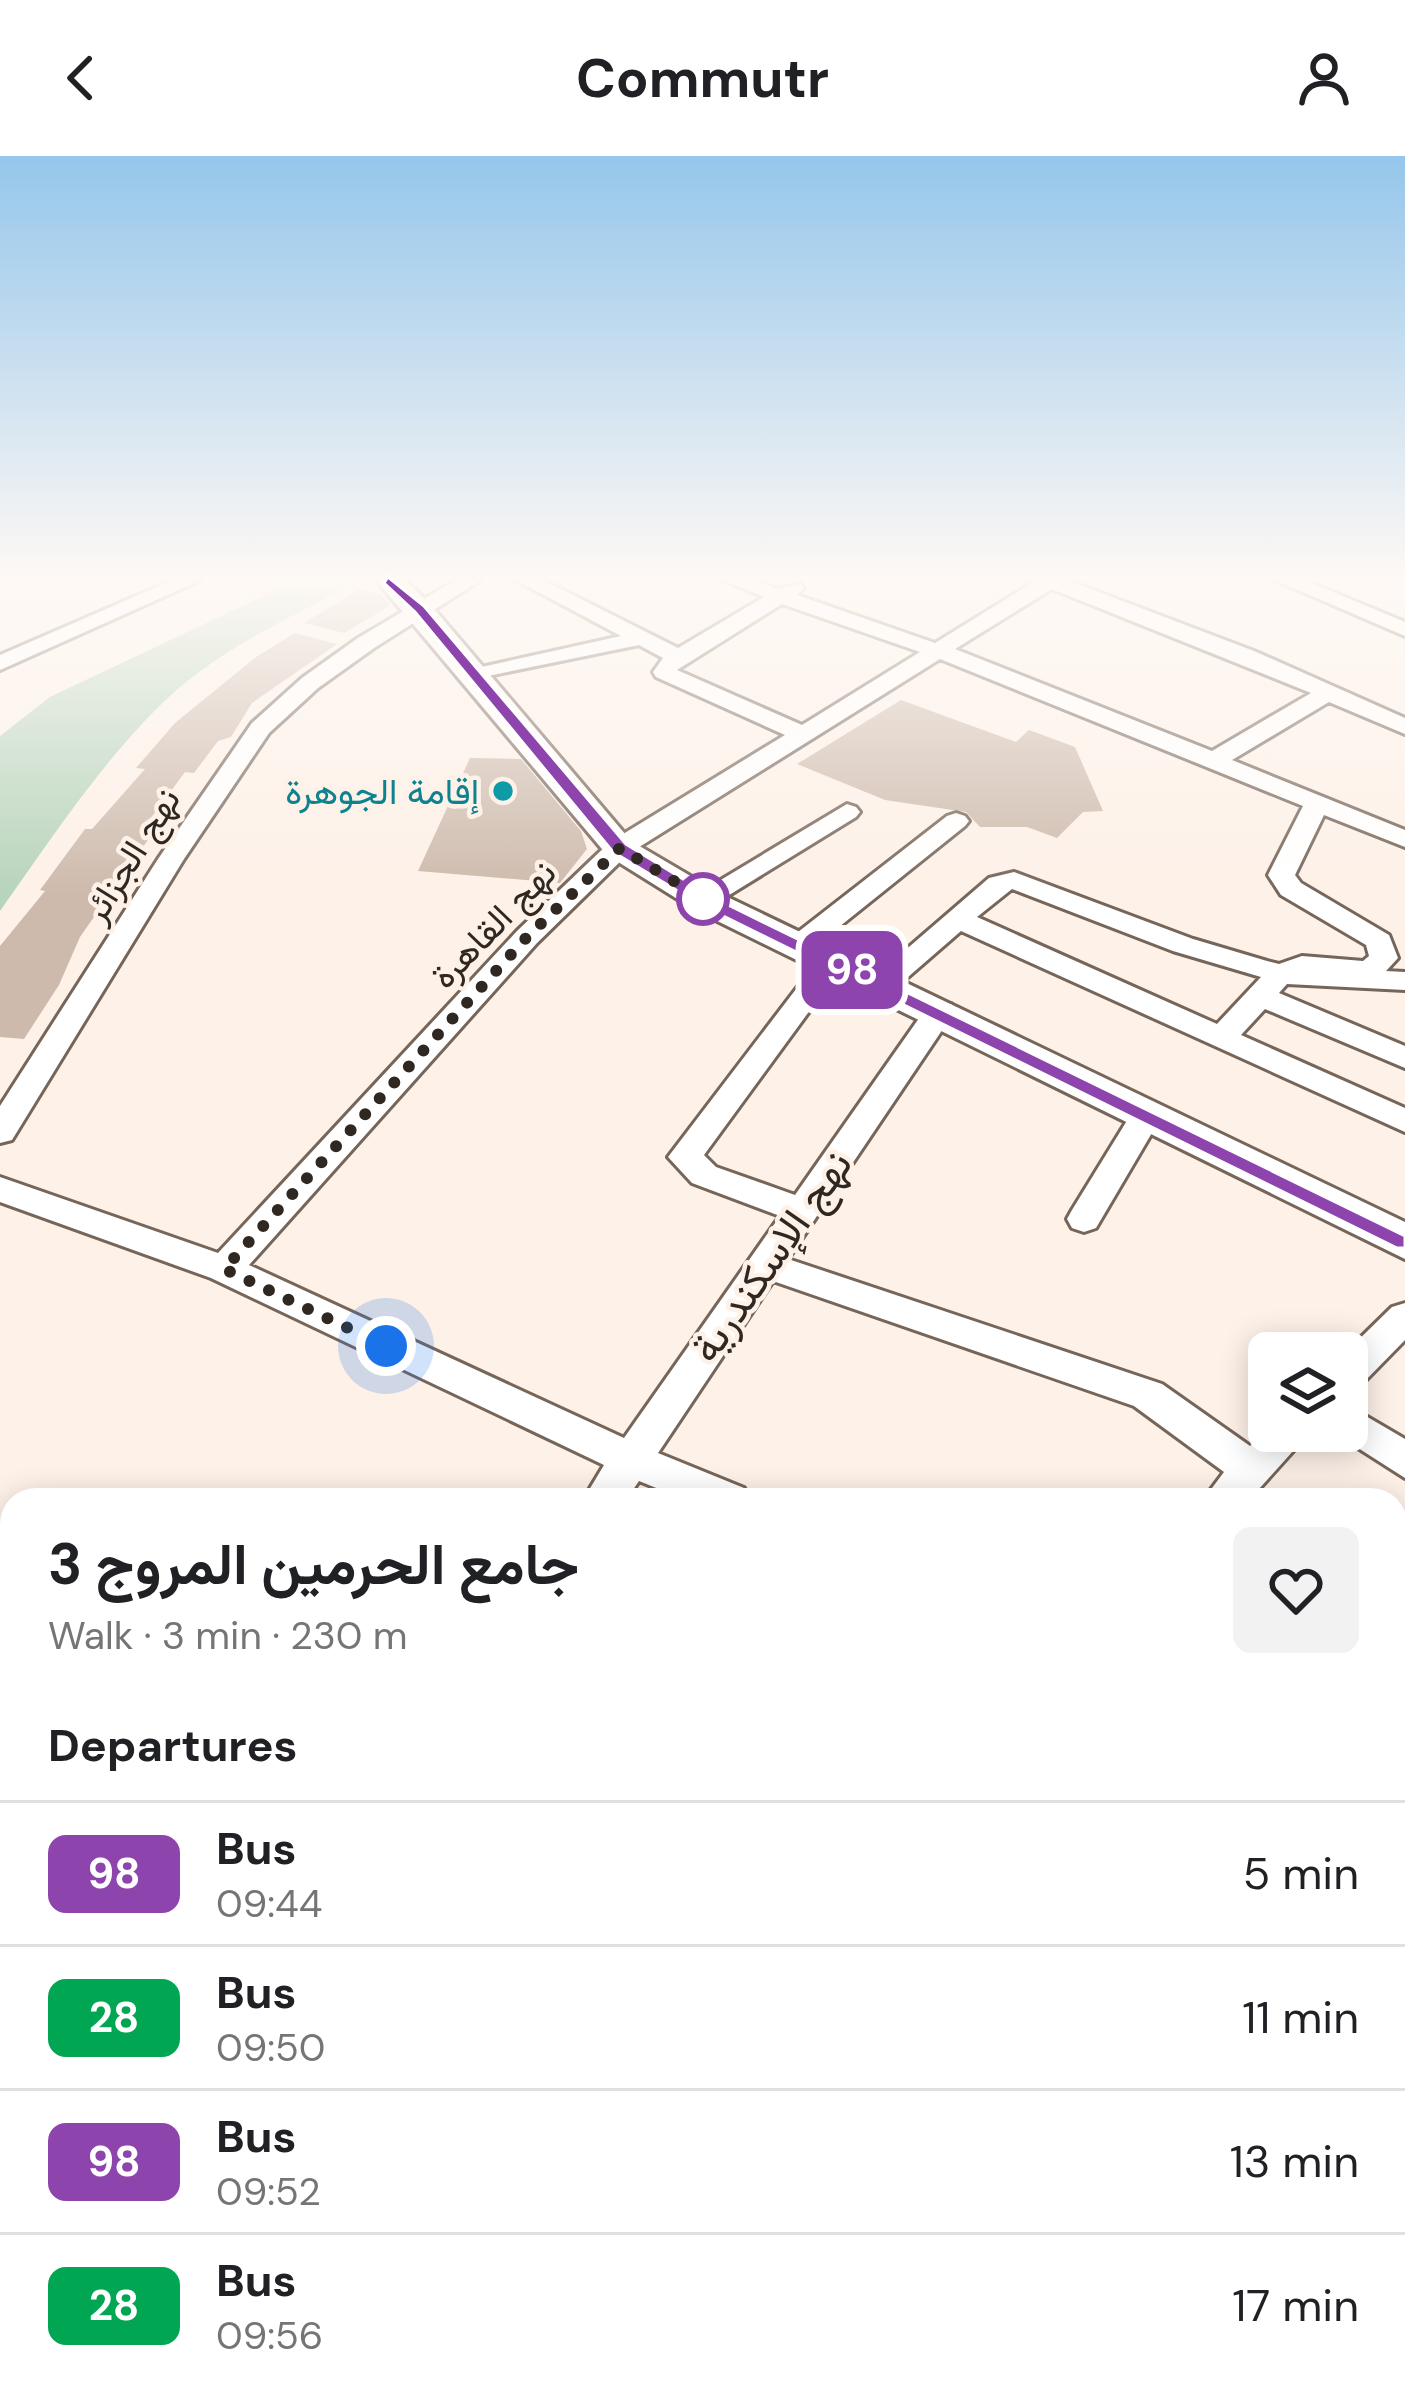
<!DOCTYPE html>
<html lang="en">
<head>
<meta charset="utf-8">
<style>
  :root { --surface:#fff; --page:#f2f2f2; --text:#202124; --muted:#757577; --line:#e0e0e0 }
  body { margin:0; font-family:"DM Sans",Vazirmatn,sans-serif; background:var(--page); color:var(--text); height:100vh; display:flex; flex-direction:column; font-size:45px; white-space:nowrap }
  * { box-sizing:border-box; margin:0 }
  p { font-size:39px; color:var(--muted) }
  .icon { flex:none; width:66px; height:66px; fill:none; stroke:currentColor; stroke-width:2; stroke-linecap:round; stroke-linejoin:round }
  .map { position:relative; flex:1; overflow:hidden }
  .side { position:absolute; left:0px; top:1332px; width:1407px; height:915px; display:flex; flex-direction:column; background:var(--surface); border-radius:36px 36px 0 0; box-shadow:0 6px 30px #0003 }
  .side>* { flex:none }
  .badge { padding:0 24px; border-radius:18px; font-size:42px; line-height:78px }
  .fabs { position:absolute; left:1248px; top:1176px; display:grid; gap:24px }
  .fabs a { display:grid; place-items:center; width:120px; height:120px; border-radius:18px; background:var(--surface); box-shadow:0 6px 30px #0003; font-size:60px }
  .you { position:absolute; width:60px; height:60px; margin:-30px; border:9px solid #fff; border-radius:50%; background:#1a73e8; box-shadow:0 0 0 18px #1a73e833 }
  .map>.badge { position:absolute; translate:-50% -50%; box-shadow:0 0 0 6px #fff }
  h2 { padding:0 48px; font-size:45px; line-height:108px }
  .round { display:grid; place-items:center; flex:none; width:126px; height:126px; border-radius:18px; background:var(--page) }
  .headline { display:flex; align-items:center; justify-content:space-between; height:204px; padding:0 48px }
  h1 { font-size:57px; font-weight:700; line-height:90px }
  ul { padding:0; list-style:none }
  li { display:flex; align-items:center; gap:36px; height:144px; padding:0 48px; border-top:3px solid var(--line) }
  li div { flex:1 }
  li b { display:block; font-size:45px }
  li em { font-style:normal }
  li .badge { min-width:132px; font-weight:700; text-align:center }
  header { display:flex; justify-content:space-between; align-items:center; height:156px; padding:0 48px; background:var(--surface); font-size:54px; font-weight:700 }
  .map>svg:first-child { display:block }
  .green { fill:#b7d4bc }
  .building { fill:#cdbaac }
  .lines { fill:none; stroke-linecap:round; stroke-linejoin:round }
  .street-casing { stroke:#766559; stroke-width:6 }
  .secondary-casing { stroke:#766559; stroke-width:6 }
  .street { fill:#fff; fill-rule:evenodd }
  .secondary { fill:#fff; fill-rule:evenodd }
  .line { fill:#8e44ad; stroke:#fff; stroke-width:3 }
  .walk { stroke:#2f2822; stroke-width:12; stroke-dasharray:0 21.6 }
  .culture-dot { fill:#0f9aa8; stroke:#fdf1e8; stroke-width:4.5 }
  .stop-dot { fill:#fff; stroke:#8e44ad; stroke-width:6 }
  .labels { text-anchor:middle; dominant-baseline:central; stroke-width:9; stroke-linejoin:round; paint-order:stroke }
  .far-culture-label { font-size:36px; fill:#0d838f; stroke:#fdf1e8; text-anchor:end }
  .far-street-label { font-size:36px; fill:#2f2822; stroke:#fdf1e8 }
  .street-label { font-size:42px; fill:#2f2822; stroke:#fdf1e8 }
</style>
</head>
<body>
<header><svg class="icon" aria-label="back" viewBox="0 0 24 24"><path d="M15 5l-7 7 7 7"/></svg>Commutr<svg class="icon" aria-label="person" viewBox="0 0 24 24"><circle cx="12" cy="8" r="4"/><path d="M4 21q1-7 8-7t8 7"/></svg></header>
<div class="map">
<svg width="1405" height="2246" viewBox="0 0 1405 2246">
  <rect width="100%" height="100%" fill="#fdf1e8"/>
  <path class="green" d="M 297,424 L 360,424 C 297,459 224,490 171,539 C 106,599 51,683 0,755 L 0,580 L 50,541 Z"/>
  <g class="building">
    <polygon points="360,433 382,439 391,449 344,477 304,467"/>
    <polygon points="295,477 337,488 252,547 231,581 218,585 194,617 185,616 140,677 152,678 80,781 59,829 24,883 0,881 0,790 45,735 40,734 85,673 92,673 145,613 136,612 175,567 256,501"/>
    <polygon points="901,544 1016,586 1029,574 1075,591 1103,655 1083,656 1057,682 1027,671 980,671 966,656 885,644 797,608"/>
    <polygon points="470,602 521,603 581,675 587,693 560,727 418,715"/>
  </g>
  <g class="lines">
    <g class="street-casing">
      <g id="street">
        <polygon points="173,424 201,424 0,514 0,499"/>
        <polygon points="456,424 481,424 374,492 318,532 269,577 184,703 12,984 0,987 0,950 158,703 252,567 302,522 358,482"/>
        <path d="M 516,424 L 543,424 L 678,492 L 764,441 L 724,424 L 755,424 L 778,433 L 801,428 L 804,432 L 797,439 L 935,487 L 1037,424 L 1067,424 L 1254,495 L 1405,562 L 1405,578 L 1329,546 L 1232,604 L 1405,674 L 1405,691 L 1324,659 L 1295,719 L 1301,727 L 1389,779 L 1398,802 L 1386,815 L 1405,816 L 1405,834 L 1287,828 L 1279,837 L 1405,890 L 1405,912 L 1265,853 L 1241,879 L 1405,952 L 1405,976 L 961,775 L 893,834 L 873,834 L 868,828 L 873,822 L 989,722 L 1014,716 L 1193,783 L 1267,805 L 1279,808 L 1302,800 L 1363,805 L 1369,800 L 1366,789 L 1281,739 L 1268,719 L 1303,650 L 940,503 L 628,698 L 537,787 L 249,1109 L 624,1282 L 780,1060 L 692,1027 L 668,1001 L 822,799 L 832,796 L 846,805 L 704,999 L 716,1011 L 795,1039 L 929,848 L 951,848 L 955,855 L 788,1103 L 1162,1228 L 1250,1290 L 1269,1271 L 1311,1275 L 1249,1344 L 1203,1344 L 1224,1316 L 1134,1250 L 773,1125 L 658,1297 L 744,1332 L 750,1344 L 686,1344 L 639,1325 L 626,1344 L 583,1344 L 604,1309 L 211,1122 L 0,1046 L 0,1021 L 218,1097 L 517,775 L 610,686 L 785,579 L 656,521 L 653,516 L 663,502 L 639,489 L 468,524 L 468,514 L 621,480 ZM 1052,433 L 1311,537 L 1212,595 L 955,493 ZM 782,448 L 920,496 L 802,569 L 677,514 ZM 1012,733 L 1173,795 L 1261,821 L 1217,868 L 977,761 Z"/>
        <polygon points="1275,424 1304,424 1405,466 1405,480"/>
        <polygon points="847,648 856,651 860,656 856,661 713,749 703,751 689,743"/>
        <polygon points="956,657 965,660 969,665 965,670 809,795 789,795 785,789 789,783 947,660"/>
        <polygon points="1147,947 1158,950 1163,958 1096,1072 1084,1076 1072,1072 1067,1063 1072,1054 1136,950"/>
        <polygon points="1405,1147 1405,1184 1360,1230 1347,1234 1345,1197 1392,1151"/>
        <polygon points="1347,1249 1405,1283 1405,1322 1333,1276 1347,1275"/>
        <polygon points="1405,1467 1405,1517 1395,1521 1395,1471"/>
        <polygon points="1395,1651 1405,1655 1405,1707 1395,1703"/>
        <polygon points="1395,2052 1405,2056 1405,2120 1395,2116"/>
        <polygon points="0,2172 12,2174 12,2234 0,2232"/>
        <polygon points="61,2235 172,2235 177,2246 58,2246"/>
        <polygon points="502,2235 564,2235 559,2246 497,2246"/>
      </g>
    </g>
    <g class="secondary-casing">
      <g id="secondary">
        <polygon points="376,424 405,424 429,447 631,685 721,738 1405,1066 1405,1103 695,754 607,699"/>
        <polygon points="1405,2117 1405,2209 1395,2213 1395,2122"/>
        <polygon points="1395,2228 1398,2235 1393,2246 1309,2246 1314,2235 1395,2235"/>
      </g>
    </g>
    <use href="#street" class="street"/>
    <use href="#secondary" class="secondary"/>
  </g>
  <linearGradient id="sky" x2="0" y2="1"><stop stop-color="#95c6eb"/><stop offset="0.57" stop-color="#fef9f5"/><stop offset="1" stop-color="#fef9f5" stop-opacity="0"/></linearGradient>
  <rect width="1405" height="739" fill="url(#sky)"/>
  <polygon class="line" points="388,421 424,450 626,688 714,742 1405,1080 1405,1092 1397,1092 701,749 613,696 415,456 384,427"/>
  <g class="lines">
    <polyline class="walk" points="386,1190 224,1113 527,781 620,692 703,743"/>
  </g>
  <circle class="culture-dot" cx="503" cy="635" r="12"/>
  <circle class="stop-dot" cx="703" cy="743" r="24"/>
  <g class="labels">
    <g class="far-culture-label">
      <text x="479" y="635">إقامة الجوهرة</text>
    </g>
    <g class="far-street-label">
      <text transform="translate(131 699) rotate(-58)">نهج الجزائر</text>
      <text transform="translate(493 768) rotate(-46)">نهج القاهرة</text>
    </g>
    <g class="street-label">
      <text transform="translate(771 1100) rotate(-55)">نهج الإسكندرية</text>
    </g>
  </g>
</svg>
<div class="fabs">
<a><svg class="icon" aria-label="layers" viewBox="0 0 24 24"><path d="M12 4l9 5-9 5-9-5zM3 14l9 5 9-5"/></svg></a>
</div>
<div class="you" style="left:386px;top:1190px"></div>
<b class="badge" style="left:852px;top:814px;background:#8e44ad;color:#fff">98</b>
<section class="side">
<div class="headline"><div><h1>جامع الحرمين المروج 3</h1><p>Walk · 3 min · 230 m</p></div><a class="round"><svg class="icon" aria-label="heart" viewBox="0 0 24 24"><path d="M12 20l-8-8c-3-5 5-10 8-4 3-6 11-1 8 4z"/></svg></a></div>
<h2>Departures</h2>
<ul>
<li><span class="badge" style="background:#8e44ad;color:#fff">98</span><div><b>Bus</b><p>09:44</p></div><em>5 min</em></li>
<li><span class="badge" style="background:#00a651;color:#fff">28</span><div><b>Bus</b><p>09:50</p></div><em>11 min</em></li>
<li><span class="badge" style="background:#8e44ad;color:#fff">98</span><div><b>Bus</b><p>09:52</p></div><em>13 min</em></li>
<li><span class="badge" style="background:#00a651;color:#fff">28</span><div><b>Bus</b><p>09:56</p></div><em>17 min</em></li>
</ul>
</section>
</div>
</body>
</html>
